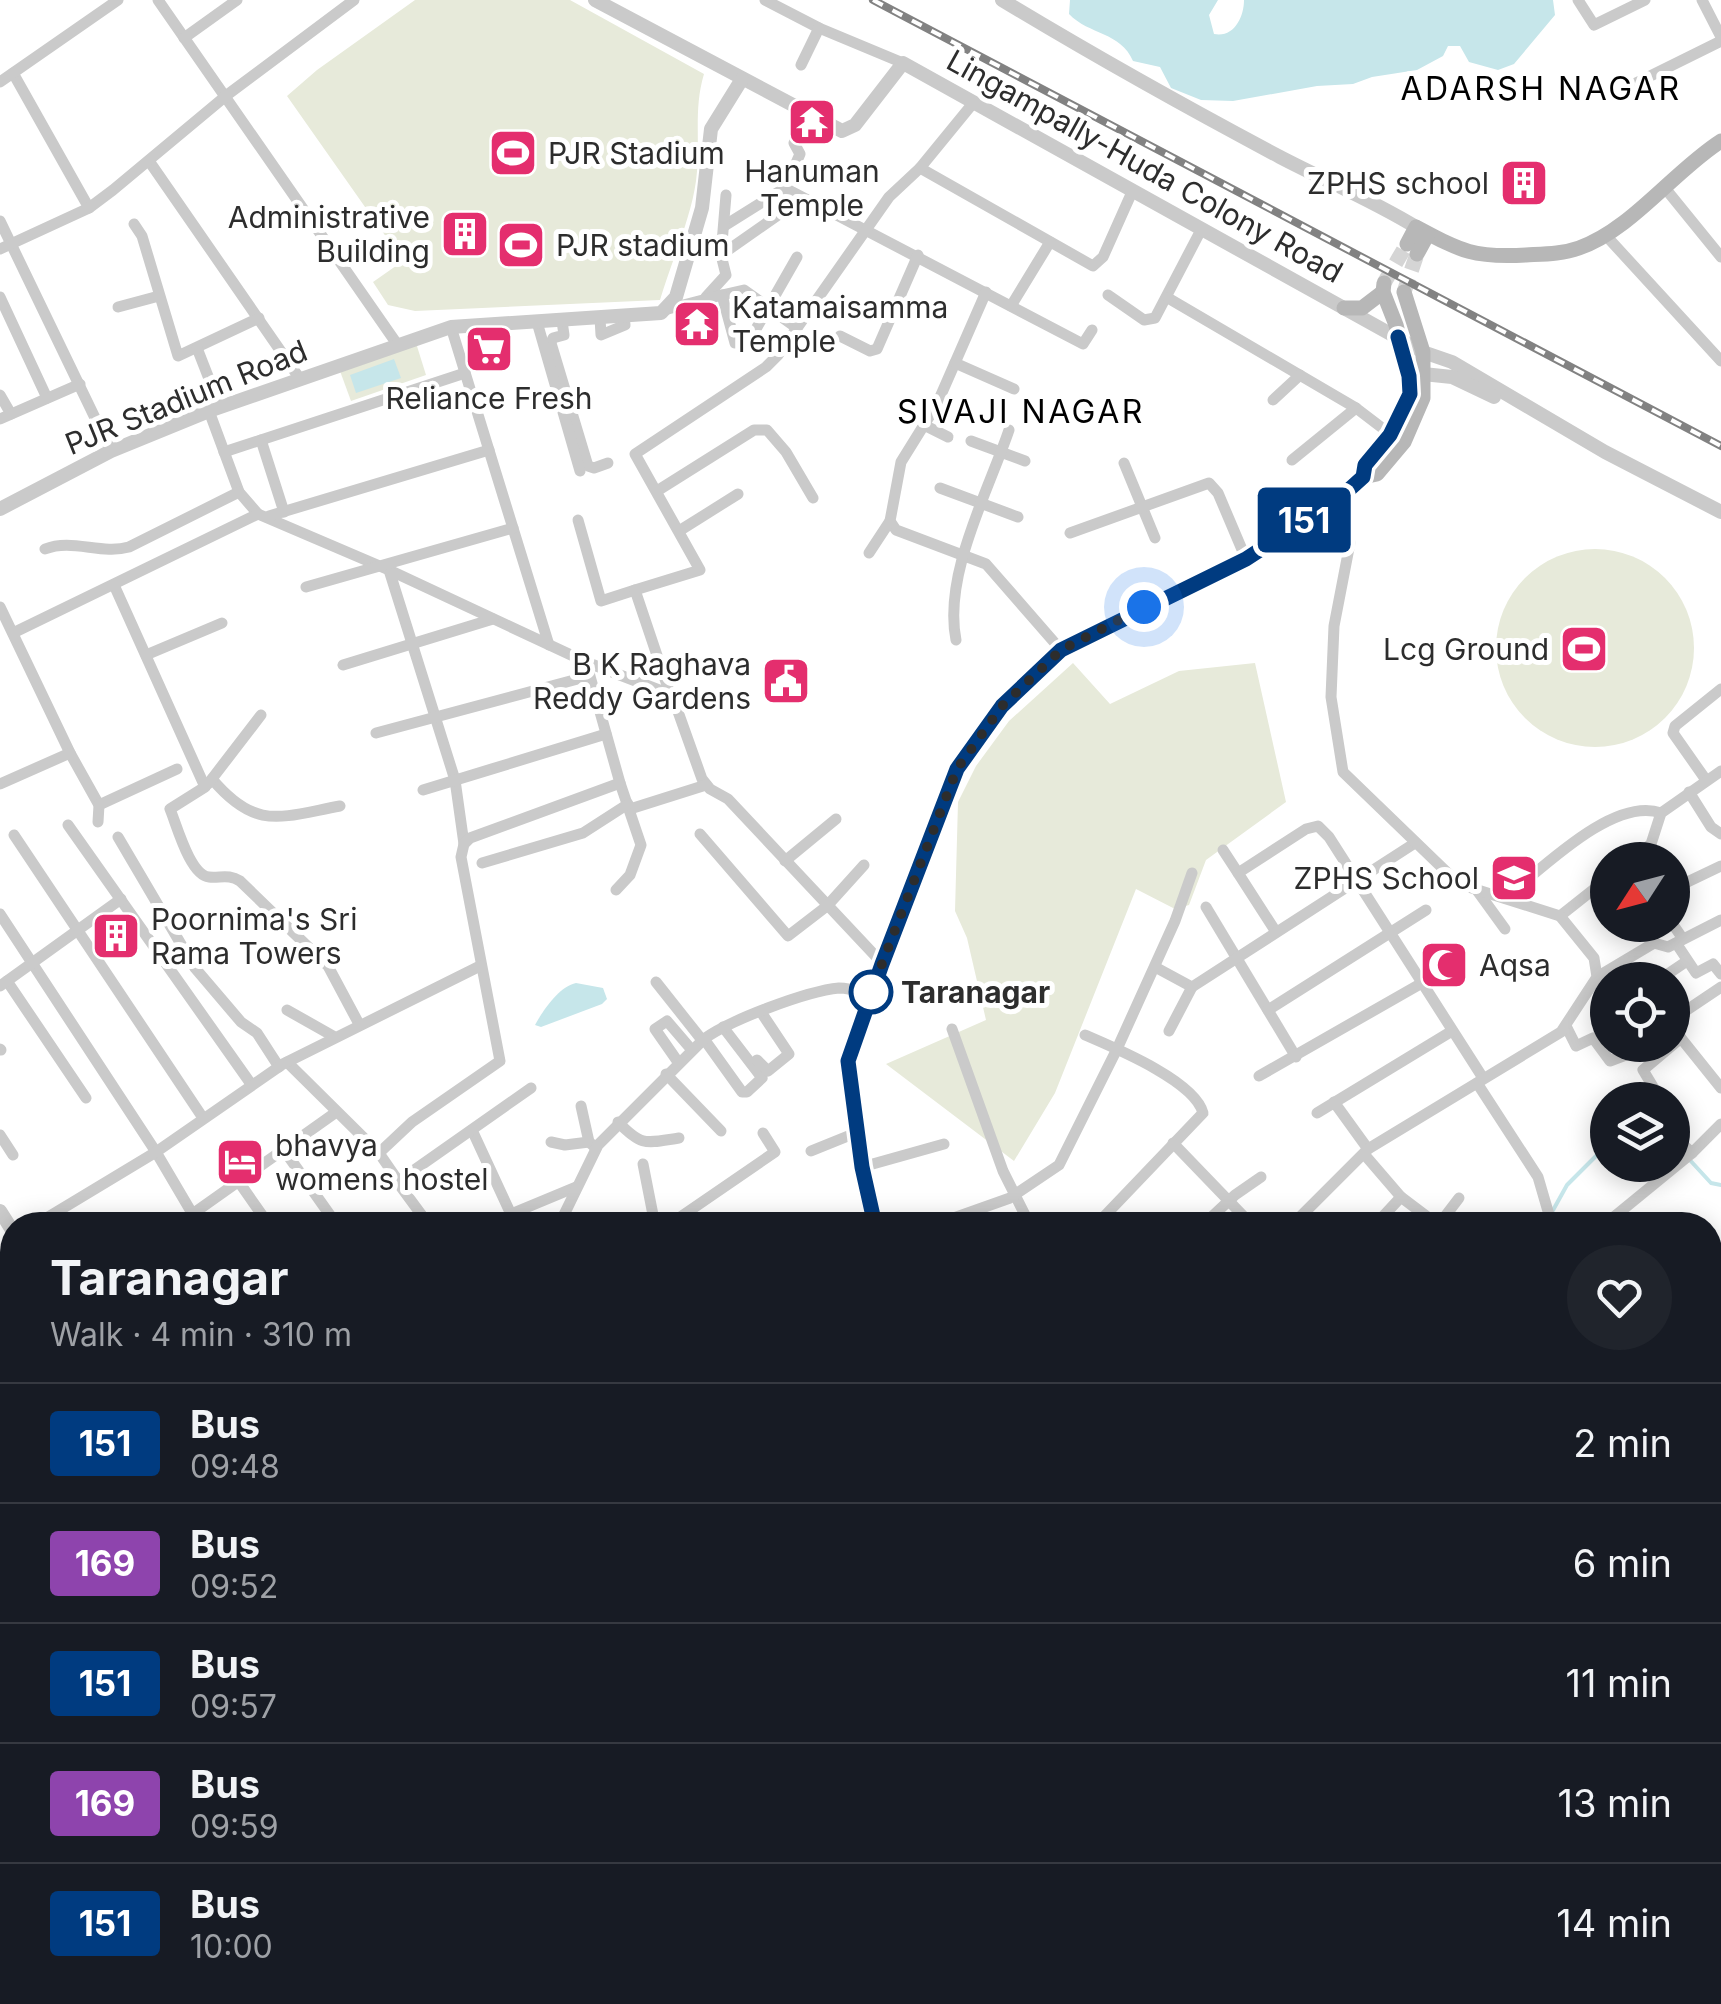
<!DOCTYPE html>
<html lang="en">
<head>
<meta charset="utf-8">
<style>
  :root { --surface:#171b24; --page:#20242c; --text:#f1f3f6; --muted:#9ea1a6; --line:#363941 }
  body { margin:0; font-family:Inter,sans-serif; background:var(--page); color:var(--text); height:100vh; display:flex; flex-direction:column; font-size:38px; white-space:nowrap }
  * { box-sizing:border-box; margin:0 }
  p { font-size:32px; color:var(--muted) }
  .icon { flex:none; width:55px; height:55px; fill:none; stroke:currentColor; stroke-width:2; stroke-linecap:round; stroke-linejoin:round }
  .map { position:relative; flex:1; overflow:hidden }
  .details { position:absolute; left:0px; top:1212px; width:1722px; height:792px; display:flex; flex-direction:column; background:var(--surface); border-radius:40px 40px 0 0; box-shadow:0 5px 25px #0003 }
  .details>* { flex:none }
  .badge { padding:0 20px; border-radius:8px; font-size:35px; line-height:65px }
  .needle { width:65px; rotate:234deg }
  .tools { position:absolute; left:1590px; top:842px; display:grid; gap:20px }
  .tools a { display:grid; place-items:center; width:100px; height:100px; border-radius:50%; background:var(--surface); box-shadow:0 5px 25px #0003; font-size:50px }
  .you { position:absolute; width:50px; height:50px; margin:-25px; border:8px solid #fff; border-radius:50%; background:#1a73e8; box-shadow:0 0 0 15px #1a73e833 }
  .map>.badge { position:absolute; translate:-50% -50%; box-shadow:0 0 0 5px #fff }
  .round { display:grid; place-items:center; flex:none; width:105px; height:105px; border-radius:52px; background:var(--page) }
  .headline { display:flex; align-items:center; justify-content:space-between; height:170px; padding:0 50px }
  h1 { font-size:48px; font-weight:700; line-height:75px }
  ul { padding:0; list-style:none }
  li { display:flex; align-items:center; gap:30px; height:120px; padding:0 50px; border-top:2px solid var(--line) }
  li div { flex:1 }
  li b { display:block; font-size:38px }
  li em { font-style:normal }
  li .badge { min-width:110px; font-weight:700; text-align:center }
  .map>svg:first-child { display:block }
  .green { fill:#e7eada }
  .water { fill:#c6e6ea }
  .lines { fill:none; stroke-linecap:round; stroke-linejoin:round }
  .stream { stroke:#c6e6ea; stroke-width:4 }
  .secondary-tunnel { stroke:#d5d5d5; stroke-width:15; stroke-dasharray:15 8; stroke-linecap:butt }
  .minor { stroke:#cacaca; stroke-width:11 }
  .tertiary { stroke:#cacaca; stroke-width:14 }
  .secondary { stroke:#b7b7b7; stroke-width:15 }
  .primary { stroke:#a5a5a5; stroke-width:18 }
  .trunk { stroke:#9c9c9c; stroke-width:20 }
  .rail-casing { stroke:#828282; stroke-width:8 }
  .rail { stroke:#fff; stroke-width:4; stroke-dasharray:11; stroke-linecap:butt }
  .line-casing { stroke:#fff; stroke-width:22 }
  .line { stroke:#003b80; stroke-width:15 }
  .walk { stroke:#2d2d2d; stroke-width:10; stroke-dasharray:0 18 }
  .stop-dot { fill:#fff; stroke:#003b80; stroke-width:5 }
  .labels { text-anchor:middle; dominant-baseline:central; stroke-width:10; stroke-linejoin:round; paint-order:stroke }
  .poi-label { font-size:30px; fill:#2d2d2d; stroke:#fff; text-anchor:start }
  .street-label { font-size:30px; fill:#2d2d2d; stroke:#fff }
  .stop-label { font-size:30px; font-weight:bold; fill:#2d2d2d; stroke:#fff; text-anchor:start }
  .neighbourhood-label { font-size:32px; letter-spacing:2.5px; fill:#000; stroke:#fff }
</style>
</head>
<body>
<div class="map">
<svg width="1721" height="2004" viewBox="0 0 1721 2004">
  <rect width="100%" height="100%" fill="#fff"/>
  <g class="green">
    <path d="M 415,0 L 570,0 L 704,74 C 693,110 701,144 696,181 C 691,218 671,263 660,300 L 415,311 L 388,305 L 373,282 L 403,261 L 287,96 L 317,70 Z"/>
    <polygon points="416,343 426,375 351,401 340,371"/>
    <circle cx="1595" cy="648" r="99"/>
    <polygon points="1073,663 1110,704 1179,671 1255,663 1286,802 1206,860 1189,905 1175,909 1136,889 1055,1093 1014,1161 886,1064 986,1020 967,938 955,911 958,802 976,766 1009,721"/>
    <polygon points="1721,1631 1721,2004 909,2004 891,1993 1710,1992 1710,1636"/>
    <polygon points="546,1993 628,1993 642,2004 537,2004"/>
  </g>
  <g class="water">
    <path d="M 1070,0 L 1218,0 L 1209,15 L 1214,34 C 1234,38 1244,17 1244,0 L 1553,0 L 1555,15 L 1514,64 L 1498,70 L 1469,62 L 1460,46 L 1448,46 L 1443,56 L 1417,70 L 1372,77 L 1353,84 L 1317,86 L 1233,101 L 1201,100 L 1171,88 L 1160,67 L 1133,61 C 1121,32 1089,35 1069,14 Z"/>
    <polygon points="394,359 401,378 356,393 350,375"/>
    <path d="M 576,983 L 603,988 L 607,999 L 602,1004 L 541,1027 L 535,1025 C 543,1010 560,986 576,983 Z"/>
  </g>
  <g class="lines">
    <g class="stream">
      <polyline points="1676,1145 1711,1183 1721,1185"/>
      <polyline points="1552,1212 1567,1185 1608,1144"/>
      <polyline points="81,2004 85,1992"/>
    </g>
    <g class="secondary-tunnel">
      <polyline points="1384,283 1407,244"/>
      <polyline points="1404,292 1417,254"/>
    </g>
    <g class="minor">
      <polyline points="158,0 397,344"/>
      <polyline points="765,0 819,28 903,63"/>
      <polyline points="1578,0 1594,25 1645,0"/>
      <polyline points="1702,0 1721,37"/>
      <polyline points="184,38 237,0"/>
      <polyline points="801,65 819,28"/>
      <polyline points="13,73 89,208"/>
      <polyline points="0,82 118,0"/>
      <polyline points="1622,90 1721,41"/>
      <polyline points="807,115 794,143 800,154 785,188 1083,344 1092,330"/>
      <polyline points="149,161 300,379"/>
      <polyline points="920,168 1093,266 1103,257 1132,192"/>
      <polyline points="1669,193 1721,257"/>
      <polyline points="0,221 111,451"/>
      <polyline points="134,224 142,236 178,356 259,318"/>
      <polyline points="724,226 785,188"/>
      <polyline points="1610,240 1721,361"/>
      <polyline points="0,249 89,208 113,190 227,95 354,0"/>
      <polyline points="688,250 721,255 801,199"/>
      <polyline points="986,292 937,404 901,462 890,521 896,530 904,533 986,564 1061,650"/>
      <polyline points="722,295 744,290 797,328"/>
      <polyline points="1108,295 1144,320 1155,318 1201,230"/>
      <polyline points="0,297 47,398"/>
      <polyline points="706,297 726,275 721,255 726,195"/>
      <polyline points="1168,298 1356,408 1394,437"/>
      <polyline points="1011,306 1050,242"/>
      <polyline points="118,307 159,296"/>
      <polyline points="668,309 722,295 735,343 748,343 797,257"/>
      <polyline points="600,318 601,335 625,325 624,317"/>
      <polyline points="562,321 564,335 553,338 551,343 588,466 594,468 608,463"/>
      <polyline points="537,322 580,471"/>
      <polyline points="451,327 549,645"/>
      <polyline points="840,336 870,351 877,349 918,255"/>
      <polyline points="197,348 220,407"/>
      <polyline points="955,363 1014,389"/>
      <polyline points="0,395 11,414"/>
      <polyline points="1273,400 1300,375"/>
      <polyline points="209,411 239,492 258,514 389,570 586,662 667,693 676,706 702,779 710,789 728,799 882,963"/>
      <polyline points="0,419 80,384"/>
      <polyline points="924,425 948,437"/>
      <polyline points="261,440 284,512"/>
      <polyline points="971,441 1025,461"/>
      <polyline points="224,452 465,373"/>
      <polyline points="1292,460 1356,408"/>
      <polyline points="1124,463 1155,538"/>
      <polyline points="940,488 1018,517"/>
      <polyline points="657,491 754,430 767,430 786,452 813,498"/>
      <polyline points="269,516 489,450"/>
      <polyline points="578,520 601,601 635,590"/>
      <polyline points="679,531 738,494"/>
      <polyline points="1070,533 1209,483 1218,493 1246,559"/>
      <path d="M 45,549 C 72,538 101,555 129,547 L 239,492"/>
      <polyline points="869,553 890,521"/>
      <polyline points="389,570 455,780 464,844"/>
      <path d="M 114,585 L 205,787 L 170,809 C 177,826 190,875 209,877 C 221,878 229,874 240,881 L 328,966 L 359,1024"/>
      <polyline points="306,587 513,528"/>
      <polyline points="0,607 70,753 99,805 98,822"/>
      <polyline points="13,633 258,514"/>
      <path d="M 956,640 C 943,575 988,492 1009,430"/>
      <polyline points="146,655 222,623"/>
      <polyline points="586,662 620,783 641,845 630,875 616,890"/>
      <polyline points="343,665 493,619"/>
      <polyline points="671,697 635,590 700,570 635,454 766,367 778,355 889,197 920,168 974,102"/>
      <polyline points="376,733 589,676"/>
      <path d="M 212,779 C 256,831 280,817 340,806"/>
      <polyline points="1706,780 1673,733 1675,726 1721,689"/>
      <polyline points="0,784 70,753"/>
      <polyline points="208,784 261,715"/>
      <polyline points="423,790 606,734"/>
      <polyline points="1689,792 1711,827 1721,834"/>
      <polyline points="99,805 177,769"/>
      <polyline points="630,809 706,785"/>
      <polyline points="68,825 251,1084"/>
      <polyline points="700,834 788,936 827,906 864,865"/>
      <polyline points="14,835 203,1118"/>
      <polyline points="118,837 195,968 241,1022 257,1033 279,1067"/>
      <polyline points="1223,850 1238,873"/>
      <polyline points="1631,860 1651,844 1661,813 1721,771"/>
      <polyline points="785,861 836,819"/>
      <polyline points="482,863 583,833 628,804"/>
      <polyline points="1476,889 1505,929"/>
      <polyline points="1672,895 1679,886 1721,866"/>
      <path d="M 1505,898 C 1541,870 1613,796 1661,813"/>
      <polyline points="1206,907 1296,1057"/>
      <polyline points="0,914 156,1152 199,1225"/>
      <polyline points="1560,916 1608,878"/>
      <polyline points="1672,923 1683,939"/>
      <polyline points="1276,932 1238,873 1306,829 1318,826 1329,837 1483,1078"/>
      <polyline points="1676,943 1696,973 1713,964 1721,974"/>
      <polyline points="1155,967 1192,987 1415,843"/>
      <polyline points="1659,980 1687,961"/>
      <polyline points="7,981 86,1098"/>
      <polyline points="656,982 702,1040"/>
      <polyline points="0,986 121,899"/>
      <polyline points="1608,994 1597,977 1654,943 1668,947 1721,920"/>
      <polyline points="287,1010 333,1036"/>
      <polyline points="1268,1010 1426,910"/>
      <polyline points="1672,1020 1721,987"/>
      <polyline points="1566,1026 1576,1046 1593,1038 1610,1061 1631,1053"/>
      <polyline points="1672,1027 1721,1088"/>
      <polyline points="952,1029 1003,1171 1030,1225"/>
      <polyline points="1169,1031 1192,987"/>
      <path d="M 1085,1035 C 1115,1048 1195,1081 1203,1113 L 1096,1225"/>
      <polyline points="704,1039 742,1092 747,1092 762,1078 723,1027"/>
      <polyline points="0,1049 1,1050"/>
      <polyline points="757,1060 768,1071 789,1054 761,1012"/>
      <polyline points="287,1062 379,1153 399,1182"/>
      <polyline points="678,1062 655,1029 667,1021 691,1049"/>
      <polyline points="666,1074 721,1131"/>
      <polyline points="1259,1076 1422,983"/>
      <polyline points="1477,1083 1538,1177 1552,1225"/>
      <polyline points="1655,1100 1655,1090 1643,1070 1681,1038"/>
      <polyline points="1334,1102 1368,1149"/>
      <polyline points="581,1106 589,1142 596,1148"/>
      <polyline points="1317,1113 1452,1031"/>
      <path d="M 618,1122 C 642,1147 646,1143 679,1138"/>
      <polyline points="472,1130 516,1225"/>
      <polyline points="1672,1134 1692,1153 1721,1124"/>
      <polyline points="0,1135 13,1155"/>
      <polyline points="551,1142 565,1145 589,1142"/>
      <polyline points="1173,1143 1252,1225"/>
      <polyline points="284,1150 337,1225"/>
      <polyline points="811,1151 858,1132"/>
      <polyline points="379,1153 412,1122 500,1061 461,857 464,844 470,838 620,783"/>
      <polyline points="1364,1154 1401,1197 1434,1222 1443,1219 1459,1198"/>
      <polyline points="643,1164 655,1225"/>
      <polyline points="862,1167 944,1144"/>
      <polyline points="239,1182 269,1225"/>
      <polyline points="511,1214 576,1187"/>
      <polyline points="676,1220 775,1152 763,1133"/>
      <polyline points="35,1225 156,1152 283,1064 480,966"/>
      <polyline points="177,1225 335,1113"/>
      <polyline points="429,1225 401,1187 400,1180 531,1088"/>
      <path d="M 559,1225 L 598,1145 L 704,1039 C 730,1020 807,991 839,988 C 850,988 860,992 870,995"/>
      <polyline points="934,1225 1010,1198 1059,1165 1117,1049 1175,921 1192,873"/>
      <polyline points="1203,1225 1235,1195 1261,1177"/>
      <polyline points="1292,1225 1368,1149 1561,1032 1597,977 1594,958 1560,916 1459,884 1343,772 1331,697 1334,626 1350,543 1342,496"/>
      <polyline points="1375,1225 1401,1197"/>
      <polyline points="1604,1225 1692,1153"/>
      <polyline points="1710,1275 1721,1270"/>
      <polyline points="0,1284 12,1276"/>
      <polyline points="1710,1291 1721,1286"/>
      <polyline points="0,1349 12,1340"/>
      <polyline points="1710,1489 1721,1484"/>
      <polyline points="1710,1501 1721,1496"/>
      <polyline points="0,1763 12,1757"/>
      <polyline points="0,1927 12,1925"/>
      <polyline points="1565,2004 1570,1992"/>
    </g>
    <g class="tertiary">
      <polyline points="595,0 842,131 855,125 903,63 1423,352 1452,362 1605,452 1721,512"/>
      <path d="M 1002,0 C 1093,55 1186,107 1280,157 C 1326,181 1372,200 1416,227"/>
      <polyline points="1423,374 1452,377 1494,397"/>
      <polyline points="0,509 111,451 209,411 451,327 661,313 676,297 702,208 711,129 742,79"/>
      <polyline points="0,1211 12,1230"/>
      <polyline points="0,1415 12,1433"/>
      <polyline points="0,1531 12,1550"/>
      <polyline points="296,1992 299,2004"/>
      <polyline points="17,2004 18,1992"/>
    </g>
    <g class="secondary">
      <path d="M 1407,244 L 1416,227 C 1461,251 1473,258 1526,255 C 1544,254 1562,254 1579,248 C 1631,230 1674,171 1721,141"/>
      <polyline points="1417,254 1428,234"/>
      <polyline points="1344,308 1362,308 1383,292"/>
      <polyline points="1363,477 1365,465 1390,435 1410,394 1409,375 1396,325 1383,292 1384,283"/>
      <polyline points="875,1225 862,1167 848,1061 882,963 957,769 1002,706 1061,650 1246,559 1342,496 1363,477 1377,474 1404,442 1423,398 1423,352 1404,292"/>
    </g>
    <g class="primary">
      <polyline points="1710,1609 1721,1604"/>
      <polyline points="1710,1623 1721,1618"/>
      <polyline points="372,1992 381,2004"/>
      <polyline points="396,1992 408,2004"/>
      <polyline points="514,2004 524,1992"/>
    </g>
    <g class="trunk">
      <polyline points="0,1448 12,1467"/>
      <polyline points="0,1487 12,1505"/>
      <polyline points="308,1992 311,2004"/>
      <polyline points="326,1992 329,2004"/>
    </g>
    <g class="rail-casing">
      <polyline id="rail" points="873,0 1721,446"/>
    </g>
    <use href="#rail" class="rail"/>
  </g>
  <g class="lines">
    <g class="line-casing">
      <polyline id="line" points="875,1225 862,1167 848,1061 882,964 957,769 1002,706 1061,650 1246,559 1342,496 1363,477 1365,465 1390,435 1410,394 1409,376 1398,337"/>
    </g>
    <use href="#line" class="line"/>
    <polyline class="walk" points="871,992 870,995 957,769 1002,706 1061,650 1144,607"/>
  </g>
  <defs>
    <g id="temple-square" transform="scale(2.5)"><rect x="-9" y="-9" width="18" height="18" rx="4" fill="#e42e6e" stroke="#fff"/><path d="M0-6L5-2H3V0L6.5 2.5H4V6H1.5V3h-3V6H-4V2.5H-6.5L-3 0V-2H-5Z" fill="#fff"/></g>
    <g id="stadium-square" transform="scale(2.5)"><rect x="-9" y="-9" width="18" height="18" rx="4" fill="#e42e6e" stroke="#fff"/><path d="M0-5a6.5 5 0 1 0 0 10a6.5 5 0 1 0 0-10ZM-3.5-1.8h7v3.6h-7Z" fill="#fff"/></g>
    <g id="building-square" transform="scale(2.5)"><rect x="-9" y="-9" width="18" height="18" rx="4" fill="#e42e6e" stroke="#fff"/><path d="M-4-6H4V6H1V3H-1V6H-4ZM-2.5-4.3h1.7v1.8h-1.7ZM.8-4.3h1.7v1.8H.8ZM-2.5-1h1.7V.8h-1.7ZM.8-1h1.7V.8H.8Z" fill="#fff"/></g>
    <g id="supermarket-square" transform="scale(2.5)"><rect x="-9" y="-9" width="18" height="18" rx="4" fill="#e42e6e" stroke="#fff"/><path d="M-6-5.5h2.5l.6 2H6L4.5 2H-2.5L-4.4-4H-6ZM-1.5 3.2a1.3 1.3 0 1 0 .1 0ZM3 3.2a1.3 1.3 0 1 0 .1 0Z" fill="#fff"/></g>
    <g id="civic-square" transform="scale(2.5)"><rect x="-9" y="-9" width="18" height="18" rx="4" fill="#e42e6e" stroke="#fff"/><path d="M-.6-6.5H3V-4.5H.6V-3L4-1V1h2V6H-6V1h2V-1L-.6-3ZM-1.2 2.5V6h2.4V2.5Z" fill="#fff"/></g>
    <g id="school-square" transform="scale(2.5)"><rect x="-9" y="-9" width="18" height="18" rx="4" fill="#e42e6e" stroke="#fff"/><path d="M0-5L7-2L0 1L-7-2ZM-4 1L0 2.5L4 1V4Q0 6-4 4Z" fill="#fff"/></g>
    <g id="mosque-square" transform="scale(2.5)"><rect x="-9" y="-9" width="18" height="18" rx="4" fill="#e42e6e" stroke="#fff"/><path d="M3.5-4.9A6 6 0 1 0 3.5 4.9A5 5 0 1 1 3.5-4.9Z" fill="#fff"/></g>
    <g id="hotel-square" transform="scale(2.5)"><rect x="-9" y="-9" width="18" height="18" rx="4" fill="#e42e6e" stroke="#fff"/><path d="M-6-4.5h1.5V1H6V5H4.5V3h-9V5H-6ZM-4 0a1.8 1.8 0 1 1 3.6 0ZM.5 0V-2.5h3Q6-2.5 6 0Z" fill="#fff"/></g>
  </defs>
  <g fill-rule="evenodd">
    <use href="#temple-square" x="812" y="122"/>
    <use href="#stadium-square" x="513" y="153"/>
    <use href="#building-square" x="1524" y="183"/>
    <use href="#building-square" x="465" y="234"/>
    <use href="#stadium-square" x="521" y="245"/>
    <use href="#temple-square" x="697" y="324"/>
    <use href="#supermarket-square" x="489" y="349"/>
    <use href="#stadium-square" x="1584" y="649"/>
    <use href="#civic-square" x="786" y="681"/>
    <use href="#school-square" x="1514" y="878"/>
    <use href="#building-square" x="116" y="936"/>
    <use href="#mosque-square" x="1444" y="965"/>
    <use href="#hotel-square" x="240" y="1162"/>
  </g>
  <circle class="stop-dot" cx="871" cy="992" r="20"/>
  <g class="labels">
    <g class="poi-label">
      <text x="548" y="153">PJR Stadium</text>
      <text x="812" y="171" text-anchor="middle">Hanuman<tspan x="812" dy="34">Temple</tspan></text>
      <text x="1489" y="183" text-anchor="end">ZPHS school</text>
      <text x="430" y="217" text-anchor="end">Administrative<tspan x="430" dy="34">Building</tspan></text>
      <text x="556" y="245">PJR stadium</text>
      <text x="732" y="307">Katamaisamma<tspan x="732" dy="34">Temple</tspan></text>
      <text x="489" y="398" text-anchor="middle">Reliance Fresh</text>
      <text x="1549" y="649" text-anchor="end">Lcg Ground</text>
      <text x="751" y="664" text-anchor="end">B K Raghava<tspan x="751" dy="34">Reddy Gardens</tspan></text>
      <text x="1479" y="878" text-anchor="end">ZPHS School</text>
      <text x="151" y="919">Poornima's Sri<tspan x="151" dy="34">Rama Towers</tspan></text>
      <text x="1479" y="965">Aqsa</text>
      <text x="275" y="1145">bhavya<tspan x="275" dy="34">womens hostel</tspan></text>
    </g>
    <g class="street-label">
      <text transform="translate(1145 166) rotate(29)">Lingampally-Huda Colony Road</text>
      <text transform="translate(186 397) rotate(-22)">PJR Stadium Road</text>
    </g>
    <g class="stop-label">
      <text x="901" y="992">Taranagar</text>
    </g>
    <g class="neighbourhood-label">
      <text x="1541" y="88">ADARSH NAGAR</text>
      <text x="1021" y="411">SIVAJI NAGAR</text>
    </g>
  </g>
</svg>
<div class="tools">
<a><svg class="needle" viewBox="-14 -14 28 28"><path d="M0-13l5 13h-10z" fill="#e53935"/><path d="M0 13l5-13h-10z" fill="#9ea1a6"/></svg></a>
<a><svg class="icon" aria-label="locate" viewBox="0 0 24 24"><circle cx="12" cy="12" r="6"/><path d="M12 2v4M12 18v4M2 12h4M18 12h4"/></svg></a>
<a><svg class="icon" aria-label="layers" viewBox="0 0 24 24"><path d="M12 4l9 5-9 5-9-5zM3 14l9 5 9-5"/></svg></a>
</div>
<div class="you" style="left:1144px;top:607px"></div>
<b class="badge" style="left:1304px;top:520px;background:#003b80;color:#fff">151</b>
<section class="details">
<div class="headline"><div><h1>Taranagar</h1><p>Walk · 4 min · 310 m</p></div><a class="round"><svg class="icon" aria-label="heart" viewBox="0 0 24 24"><path d="M12 20l-8-8c-3-5 5-10 8-4 3-6 11-1 8 4z"/></svg></a></div>
<ul>
<li><span class="badge" style="background:#003b80;color:#fff">151</span><div><b>Bus</b><p>09:48</p></div><em>2 min</em></li>
<li><span class="badge" style="background:#8e44ad;color:#fff">169</span><div><b>Bus</b><p>09:52</p></div><em>6 min</em></li>
<li><span class="badge" style="background:#003b80;color:#fff">151</span><div><b>Bus</b><p>09:57</p></div><em>11 min</em></li>
<li><span class="badge" style="background:#8e44ad;color:#fff">169</span><div><b>Bus</b><p>09:59</p></div><em>13 min</em></li>
<li><span class="badge" style="background:#003b80;color:#fff">151</span><div><b>Bus</b><p>10:00</p></div><em>14 min</em></li>
</ul>
</section>
</div>
</body>
</html>
